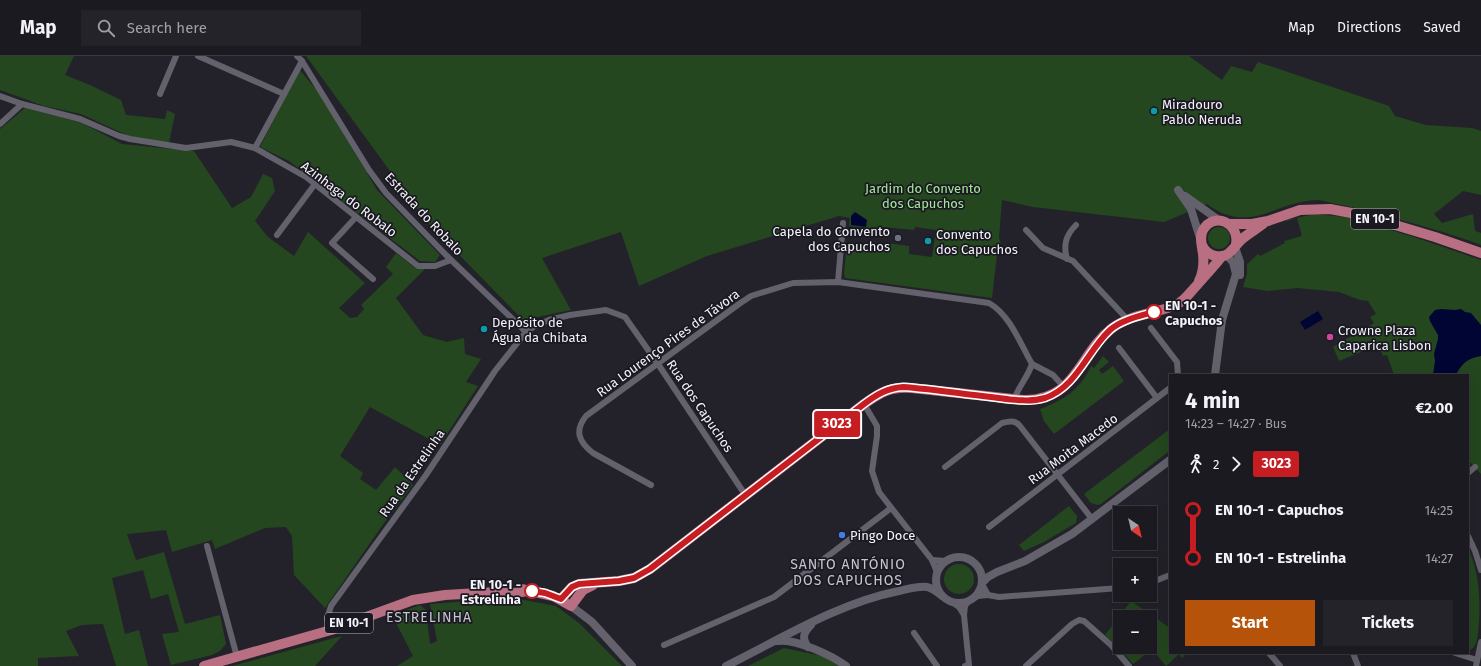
<!DOCTYPE html>
<html lang="en">
<head>
<meta charset="utf-8">
<style>
  :root { --surface:#1a1a20; --page:#232329; --text:#f1f3f6; --muted:#9fa1a5; --line:#38383e; --accent:#b45309 }
  body { margin:0; font-family:"Fira Sans",sans-serif; background:var(--page); color:var(--text); height:100vh; display:flex; flex-direction:column; font-size:15px; white-space:nowrap }
  * { box-sizing:border-box; margin:0 }
  p { font-size:13px; color:var(--muted) }
  .icon { flex:none; width:22px; height:22px; fill:none; stroke:currentColor; stroke-width:2; stroke-linecap:round; stroke-linejoin:round }
  .map { position:relative; flex:1; overflow:hidden }
  .sheet { position:absolute; left:1169px; top:318px; width:300px; height:280px; display:flex; flex-direction:column; background:var(--surface); border-radius:0px; box-shadow:0 4px 16px #0002,0 0 0 1px var(--line) }
  .sheet>* { flex:none }
  .badge { padding:0 8px; border-radius:3px; font-size:14px; line-height:26px }
  .needle { width:26px; rotate:145deg }
  .tools { position:absolute; left:1113px; top:450px; display:grid; gap:8px }
  .tools a { display:grid; place-items:center; width:44px; height:44px; border-radius:0px; background:var(--surface); box-shadow:0 4px 16px #0002,0 0 0 1px var(--line); font-size:20px }
  .map>.badge { position:absolute; translate:-50% -50%; box-shadow:0 0 0 2px #fff }
  .legs { display:flex; align-items:center; gap:6px; height:44px; padding:0 16px; font-size:13px }
  .legs p { margin-inline-start:auto }
  .summary { display:flex; align-items:center; justify-content:space-between; height:68px; padding:0 16px }
  h1 { font-size:22px; font-weight:700; line-height:30px }
  .cta { display:flex; gap:8px; margin-top:auto; padding:8px 16px }
  .cta a { flex:1; height:46px; border-radius:0px; background:var(--accent); color:#fff; font-size:16px; font-weight:700; line-height:46px; text-align:center }
  .cta a+a { background:var(--page); color:var(--text) }
  ul { padding:0 16px; list-style:none }
  li { display:flex; align-items:center; gap:14px; height:48px; font-size:15px }
  li i { display:grid; place-items:center; width:6px; height:100%; margin:0 5px; background:currentColor }
  li i::after { content:''; width:10px; height:10px; margin:-5px; border:3px solid; border-radius:50%; background:var(--surface) }
  li p { margin-inline-start:auto }
  li:first-child i { background:linear-gradient(#0000 50%,currentColor 0) }
  li:last-child i { background:linear-gradient(currentColor 50%,#0000 0) }
  header { display:flex; align-items:center; gap:24px; box-sizing:border-box; height:56px; padding:0 20px; background:var(--surface); border-bottom:1px solid var(--line) }
  header strong { font-size:19px }
  nav { display:flex; gap:22px; margin-inline-start:auto; font-size:14px }
  .search { width:280px; height:36px; background:var(--page); display:flex; align-items:center; gap:10px; box-sizing:border-box; padding:0 14px; border-radius:0px; color:var(--muted); font-size:15px }
  .map>svg:first-child { display:block }
  .green { fill:#24471f; fill-rule:evenodd }
  .water { fill:#000533 }
  .lines { fill:none; stroke-linecap:round; stroke-linejoin:round }
  .minor { stroke:#63616c; stroke-width:6 }
  .tertiary { stroke:#63616c; stroke-width:8 }
  .primary { stroke:#b96f82; stroke-width:10 }
  .line-1-casing { stroke:#fff; stroke-width:9 }
  .line-1 { stroke:#c61d23; stroke-width:6 }
  .culture-dot { fill:#0f9aa8; stroke:#1a1821; stroke-width:1.5 }
  .worship-dot { fill:#6b7280; stroke:#1a1821; stroke-width:1.5 }
  .stop-1-dot { fill:#fff; stroke:#c61d23; stroke-width:2 }
  .hotel-dot { fill:#d1479c; stroke:#1a1821; stroke-width:1.5 }
  .shop-dot { fill:#3f7fe0; stroke:#1a1821; stroke-width:1.5 }
  .labels { text-anchor:middle; dominant-baseline:central; stroke-width:3.5; stroke-linejoin:round; paint-order:stroke }
  .shield { fill:#1a1821; stroke:#b3b1b8; stroke-width:1 }
  .shield-label { font-size:12px; font-weight:bold; fill:#f4f3f9 }
  .poi-label { font-size:13px; fill:#f4f3f9; stroke:#1a1821; text-anchor:start }
  .park-label { font-size:13px; fill:#a4e59a; stroke:#1a1821 }
  .street-label { font-size:13px; fill:#f4f3f9; stroke:#1a1821 }
  .stop-label { font-size:13px; font-weight:bold; fill:#f4f3f9; stroke:#1a1821; text-anchor:start }
  .neighbourhood-label { font-size:14px; letter-spacing:1px; fill:#c6c4d0; stroke:#1a1821 }
</style>
</head>
<body>
<header>
<strong>Map</strong>
<div class="search"><svg class="icon" aria-label="search" viewBox="0 0 24 24"><circle cx="10" cy="10" r="6"/><path d="M15 15l6 6"/></svg>Search here</div>
<nav><a>Map</a><a>Directions</a><a>Saved</a></nav>
</header>
<div class="map">
<svg width="1481" height="610" viewBox="0 0 1481 610">
  <rect width="100%" height="100%" fill="#23222a"/>
  <g class="green">
    <polygon points="0,0 74,0 65,19 90,29 121,44 126,59 165,63 167,54 175,58 169,87 131,81 81,58 44,50 0,34"/>
    <path d="M 306,0 L 1189,0 L 1222,24 L 1231,10 L 1252,16 L 1258,6 L 1389,50 L 1395,60 L 1426,69 L 1472,72 L 1481,75 L 1481,139 L 1463,135 L 1434,158 L 1442,167 L 1473,158 L 1475,175 L 1481,177 L 1481,189 C 1447,176 1411,167 1376,157 C 1361,153 1347,150 1332,147 C 1327,146 1322,144 1317,144 C 1275,145 1250,180 1207,148 L 1164,166 L 1033,151 L 1002,144 L 999,182 L 1001,188 L 998,190 L 992,242 L 845,222 L 844,217 L 847,188 L 886,192 L 886,187 L 909,190 L 909,198 L 932,201 L 936,174 L 915,171 L 914,174 L 883,171 L 883,174 L 849,170 L 850,162 L 839,160 L 707,200 L 639,230 L 621,176 L 542,202 L 571,254 L 523,264 L 428,167 Z"/>
    <polygon points="299,13 319,37 377,134 440,199 435,206 420,205 289,105 260,91"/>
    <polygon points="25,52 82,67 122,88 194,95 232,152 251,141 263,118 272,122 275,135 255,165 268,181 294,200 308,176 365,227 339,252 350,262 357,261 364,253 361,249 393,218 386,211 396,197 415,212 425,213 396,242 423,279 447,286 464,282 465,298 481,303 466,326 478,330 440,389 370,351 340,400 363,417 360,423 376,434 395,411 413,429 384,467 325,552 294,519 292,480 286,471 265,472 215,493 212,484 172,496 166,474 127,478 136,504 164,496 185,568 220,559 226,588 220,595 212,599 171,609 162,578 179,576 168,538 151,543 143,514 112,522 125,578 139,574 148,610 116,610 103,568 82,569 66,575 79,600 38,602 38,610 0,610 0,73"/>
    <polygon points="1315,158 1346,161 1414,181 1481,204 1481,418 1468,404 1468,319 1394,319 1387,299 1383,300 1378,289 1339,305 1333,291 1374,267 1370,261 1376,258 1368,245 1360,244 1339,236 1298,232 1268,235 1243,231 1247,218 1247,208 1258,198 1260,200 1285,187 1284,185 1302,180 1297,162 1287,165 1287,164"/>
    <circle cx="1219" cy="182" r="11"/>
    <path d="M 1103,300 L 1109,306 L 1099,314 L 1102,318 L 1113,310 L 1124,325 L 1054,378 L 1044,365 L 1040,353 C 1064,344 1080,334 1091,310 L 1094,312 Z"/>
    <polygon points="1170,373 1170,394 1168,396 1101,448 1098,449 1091,447 1084,438"/>
    <polygon points="1069,450 1077,460 1076,467 1044,486 1024,495 1019,489"/>
    <path d="M 1468,492 C 1480,518 1481,549 1478,577 C 1477,585 1476,592 1468,595 Z"/>
    <circle cx="959" cy="523" r="15"/>
    <polygon points="519,543 556,550 579,567 622,610 397,610 413,600 392,559 420,549 426,554 430,588 437,585 430,548 470,545"/>
    <path d="M 1131,545 L 1170,572 L 1170,597 L 1187,597 L 1182,602 L 1179,598 L 1166,610 L 1152,593 L 1133,608 L 1117,590 L 1105,579 ZM 1120,561 L 1150,561 L 1150,591 L 1120,591 Z"/>
    <polygon points="342,580 315,610 232,610"/>
    <polygon points="784,592 827,601 839,610 748,610"/>
  </g>
  <g class="water">
    <polygon points="855,156 867,164 866,171 851,169 851,160"/>
    <path d="M 1441,253 L 1455,254 L 1461,253 L 1465,256 L 1471,257 L 1481,269 L 1481,300 C 1468,302 1462,307 1456,319 L 1433,319 L 1435,305 L 1434,298 L 1438,283 L 1438,279 L 1430,265 L 1429,261 L 1435,254 Z"/>
    <polygon points="1318,255 1323,263 1305,274 1300,266"/>
  </g>
  <g class="lines">
    <g class="minor">
      <polyline points="198,0 284,38"/>
      <polyline points="297,0 302,5 369,114 386,137 446,199 526,276"/>
      <polyline points="160,38 176,0"/>
      <polyline points="0,40 22,48 80,63 119,80 130,83 186,92 231,86 255,92 306,121 418,210 435,210 451,204"/>
      <polyline points="0,68 22,48"/>
      <polyline points="255,92 302,5"/>
      <polyline points="356,161 332,187 373,223"/>
      <polyline points="1026,174 1043,192 1073,205 1128,264"/>
      <polyline points="277,179 315,128"/>
      <path d="M 1067,203 C 1063,189 1066,179 1076,169"/>
      <polyline points="838,226 843,167"/>
      <polyline points="1151,272 1177,306 1178,319"/>
      <polyline points="1119,292 1157,342"/>
      <path d="M 1014,344 C 1018,331 1028,321 1032,308 L 1053,319 L 1064,331"/>
      <polyline points="864,348 877,370 877,380 872,415 879,436 932,504"/>
      <path d="M 945,411 L 1002,367 C 1010,365 1015,364 1020,370 L 1092,463"/>
      <polyline points="1468,417 1475,411"/>
      <path d="M 651,429 L 593,397 C 579,386 574,375 586,360 L 739,248 L 751,240 L 793,227 L 838,226 L 989,247 C 1010,259 1020,287 1032,308"/>
      <polyline points="989,471 1170,332"/>
      <polyline points="1468,480 1475,495 1481,514"/>
      <polyline points="207,490 237,601"/>
      <polyline points="937,516 932,504 946,505"/>
      <polyline points="1150,527 1170,519"/>
      <polyline points="988,539 999,541 1120,532"/>
      <polyline points="972,543 978,540 988,539 982,528"/>
      <polyline points="952,546 959,551 964,559 965,550 969,544"/>
      <polyline points="964,559 969,609 965,610"/>
      <polyline points="331,574 327,563 331,550 426,419 495,315 526,276 535,270 549,264 570,259 606,254 625,261 658,308 746,440"/>
      <polyline points="914,577 937,610"/>
      <polyline points="664,589 774,541 891,452"/>
      <polyline points="1269,597 1280,610"/>
      <polyline points="1353,597 1358,610"/>
      <polyline points="1455,597 1477,604"/>
      <polyline points="1026,610 1072,568 1079,564 1084,565 1111,589 1129,610"/>
      <polyline points="1476,610 1481,586"/>
    </g>
    <g class="tertiary">
      <polyline points="1178,134 1191,153 1200,182"/>
      <polyline points="1185,140 1220,165"/>
      <polyline points="1235,191 1240,206 1240,219"/>
      <polyline points="1215,319 1222,264 1236,218 1233,206 1226,199"/>
      <circle cx="959" cy="524" r="23"/>
      <polyline points="982,527 988,521 997,516 1025,505 1072,478 1170,404"/>
      <polyline points="571,550 592,566 632,610"/>
      <path d="M 778,585 C 795,582 833,600 846,610"/>
      <path d="M 808,591 C 801,582 804,576 811,569"/>
      <path d="M 726,610 C 781,583 838,547 899,535 C 908,533 918,530 927,531 C 933,532 937,536 942,540"/>
    </g>
    <g class="primary">
      <polyline points="1230,168 1252,168 1268,165 1300,154 1330,153 1362,159 1435,181 1481,197"/>
      <path d="M 1202,189 C 1207,200 1222,205 1231,195 C 1235,192 1237,187 1242,183 C 1248,178 1256,173 1263,168"/>
      <path d="M 1199,225 C 1203,217 1204,207 1203,198 C 1202,190 1199,181 1203,174 C 1214,155 1240,167 1236,188"/>
      <polyline points="521,533 553,540 571,550 583,534 593,529"/>
      <path d="M 561,543 L 572,531 L 579,528 L 619,525 L 634,522 L 650,513 L 864,348 C 881,336 891,330 912,332 L 1023,344 C 1077,345 1078,299 1111,273 C 1130,258 1155,258 1176,249 C 1186,244 1191,235 1198,228 C 1206,218 1215,210 1222,200"/>
      <polyline points="204,610 331,574 413,544 445,539 496,536 514,537 528,535"/>
    </g>
  </g>
  <g class="lines">
    <g class="line-1-casing">
      <path id="line-1" d="M 532,535 L 545,537 L 561,543 L 572,531 L 579,528 L 619,525 L 634,522 L 650,513 L 864,348 C 876,339 887,332 903,331 C 932,333 962,338 991,341 C 1009,343 1028,347 1045,342 C 1077,331 1087,295 1110,274 C 1121,264 1140,260 1154,256"/>
    </g>
    <use href="#line-1" class="line-1"/>
  </g>
  <g class="culture-dot">
    <circle cx="1154" cy="55" r="4"/>
    <circle cx="928" cy="185" r="4"/>
    <circle cx="484" cy="273" r="4"/>
  </g>
  <circle class="worship-dot" cx="898" cy="182" r="4"/>
  <g class="stop-1-dot">
    <circle cx="1154" cy="256" r="7"/>
    <circle cx="532" cy="535" r="7"/>
  </g>
  <circle class="hotel-dot" cx="1330" cy="281" r="4"/>
  <circle class="shop-dot" cx="842" cy="479" r="4"/>
  <g class="labels">
    <g class="shield">
      <rect x="1351" y="153" width="48" height="20" rx="3"/>
      <rect x="325" y="557" width="48" height="20" rx="3"/>
    </g>
    <g class="shield-label">
      <text x="1375" y="163">EN 10-1</text>
      <text x="349" y="567">EN 10-1</text>
    </g>
    <g class="poi-label">
      <text x="1162" y="48">Miradouro<tspan x="1162" dy="15">Pablo Neruda</tspan></text>
      <text x="890" y="175" text-anchor="end">Capela do Convento<tspan x="890" dy="15">dos Capuchos</tspan></text>
      <text x="936" y="178">Convento<tspan x="936" dy="15">dos Capuchos</tspan></text>
      <text x="492" y="266">Depósito de<tspan x="492" dy="15">Água da Chibata</tspan></text>
      <text x="1338" y="274">Crowne Plaza<tspan x="1338" dy="15">Caparica Lisbon</tspan></text>
      <text x="850" y="479">Pingo Doce</text>
    </g>
    <g class="park-label">
      <text x="923" y="132">Jardim do Convento<tspan x="923" dy="15">dos Capuchos</tspan></text>
    </g>
    <g class="street-label">
      <text transform="translate(349 143) rotate(37)">Azinhaga do Robalo</text>
      <text transform="translate(424 158) rotate(47)">Estrada do Robalo</text>
      <text transform="translate(668 287) rotate(-36)">Rua Lourenço Pires de Távora</text>
      <text transform="translate(700 350) rotate(56)">Rua dos Capuchos</text>
      <text transform="translate(1073 393) rotate(-37)">Rua Moita Macedo</text>
      <text transform="translate(412 417) rotate(-55)">Rua da Estrelinha</text>
    </g>
    <g class="stop-label">
      <text x="1165" y="249">EN 10-1 -<tspan x="1165" dy="15">Capuchos</tspan></text>
      <text x="521" y="528" text-anchor="end">EN 10-1 -<tspan x="521" dy="15">Estrelinha</tspan></text>
    </g>
    <g class="neighbourhood-label">
      <text x="848" y="508">SANTO ANTÓNIO<tspan x="848" dy="16">DOS CAPUCHOS</tspan></text>
      <text x="429" y="561">ESTRELINHA</text>
    </g>
  </g>
</svg>
<div class="tools">
<a><svg class="needle" viewBox="-14 -14 28 28"><path d="M0-13l5 13h-10z" fill="#e53935"/><path d="M0 13l5-13h-10z" fill="#9fa1a5"/></svg></a>
<a>+</a>
<a>−</a>
</div>
<b class="badge" style="left:837px;top:368px;background:#c61d23;color:#fff">3023</b>
<section class="sheet">
<div class="summary"><div><h1>4 min</h1><p>14:23 – 14:27 · Bus</p></div><b>€2.00</b></div>
<div class="legs"><svg class="icon" aria-label="walk" viewBox="0 0 24 24"><circle cx="13" cy="4" r="2"/><path d="M13 8l-2 6 4 7M11 14l-3 7M7 12l3-4h3l4 4"/></svg>2<svg class="icon" aria-label="forward" viewBox="0 0 24 24"><path d="M9 5l7 7-7 7"/></svg><b class="badge" style="background:#c61d23;color:#fff">3023</b></div>
<ul>
<li><i style="color:#c61d23"></i><b>EN 10-1 - Capuchos</b><p>14:25</p></li>
<li><i style="color:#c61d23"></i><b>EN 10-1 - Estrelinha</b><p>14:27</p></li>
</ul>
<div class="cta"><a>Start</a><a>Tickets</a></div>
</section>
</div>
</body>
</html>
